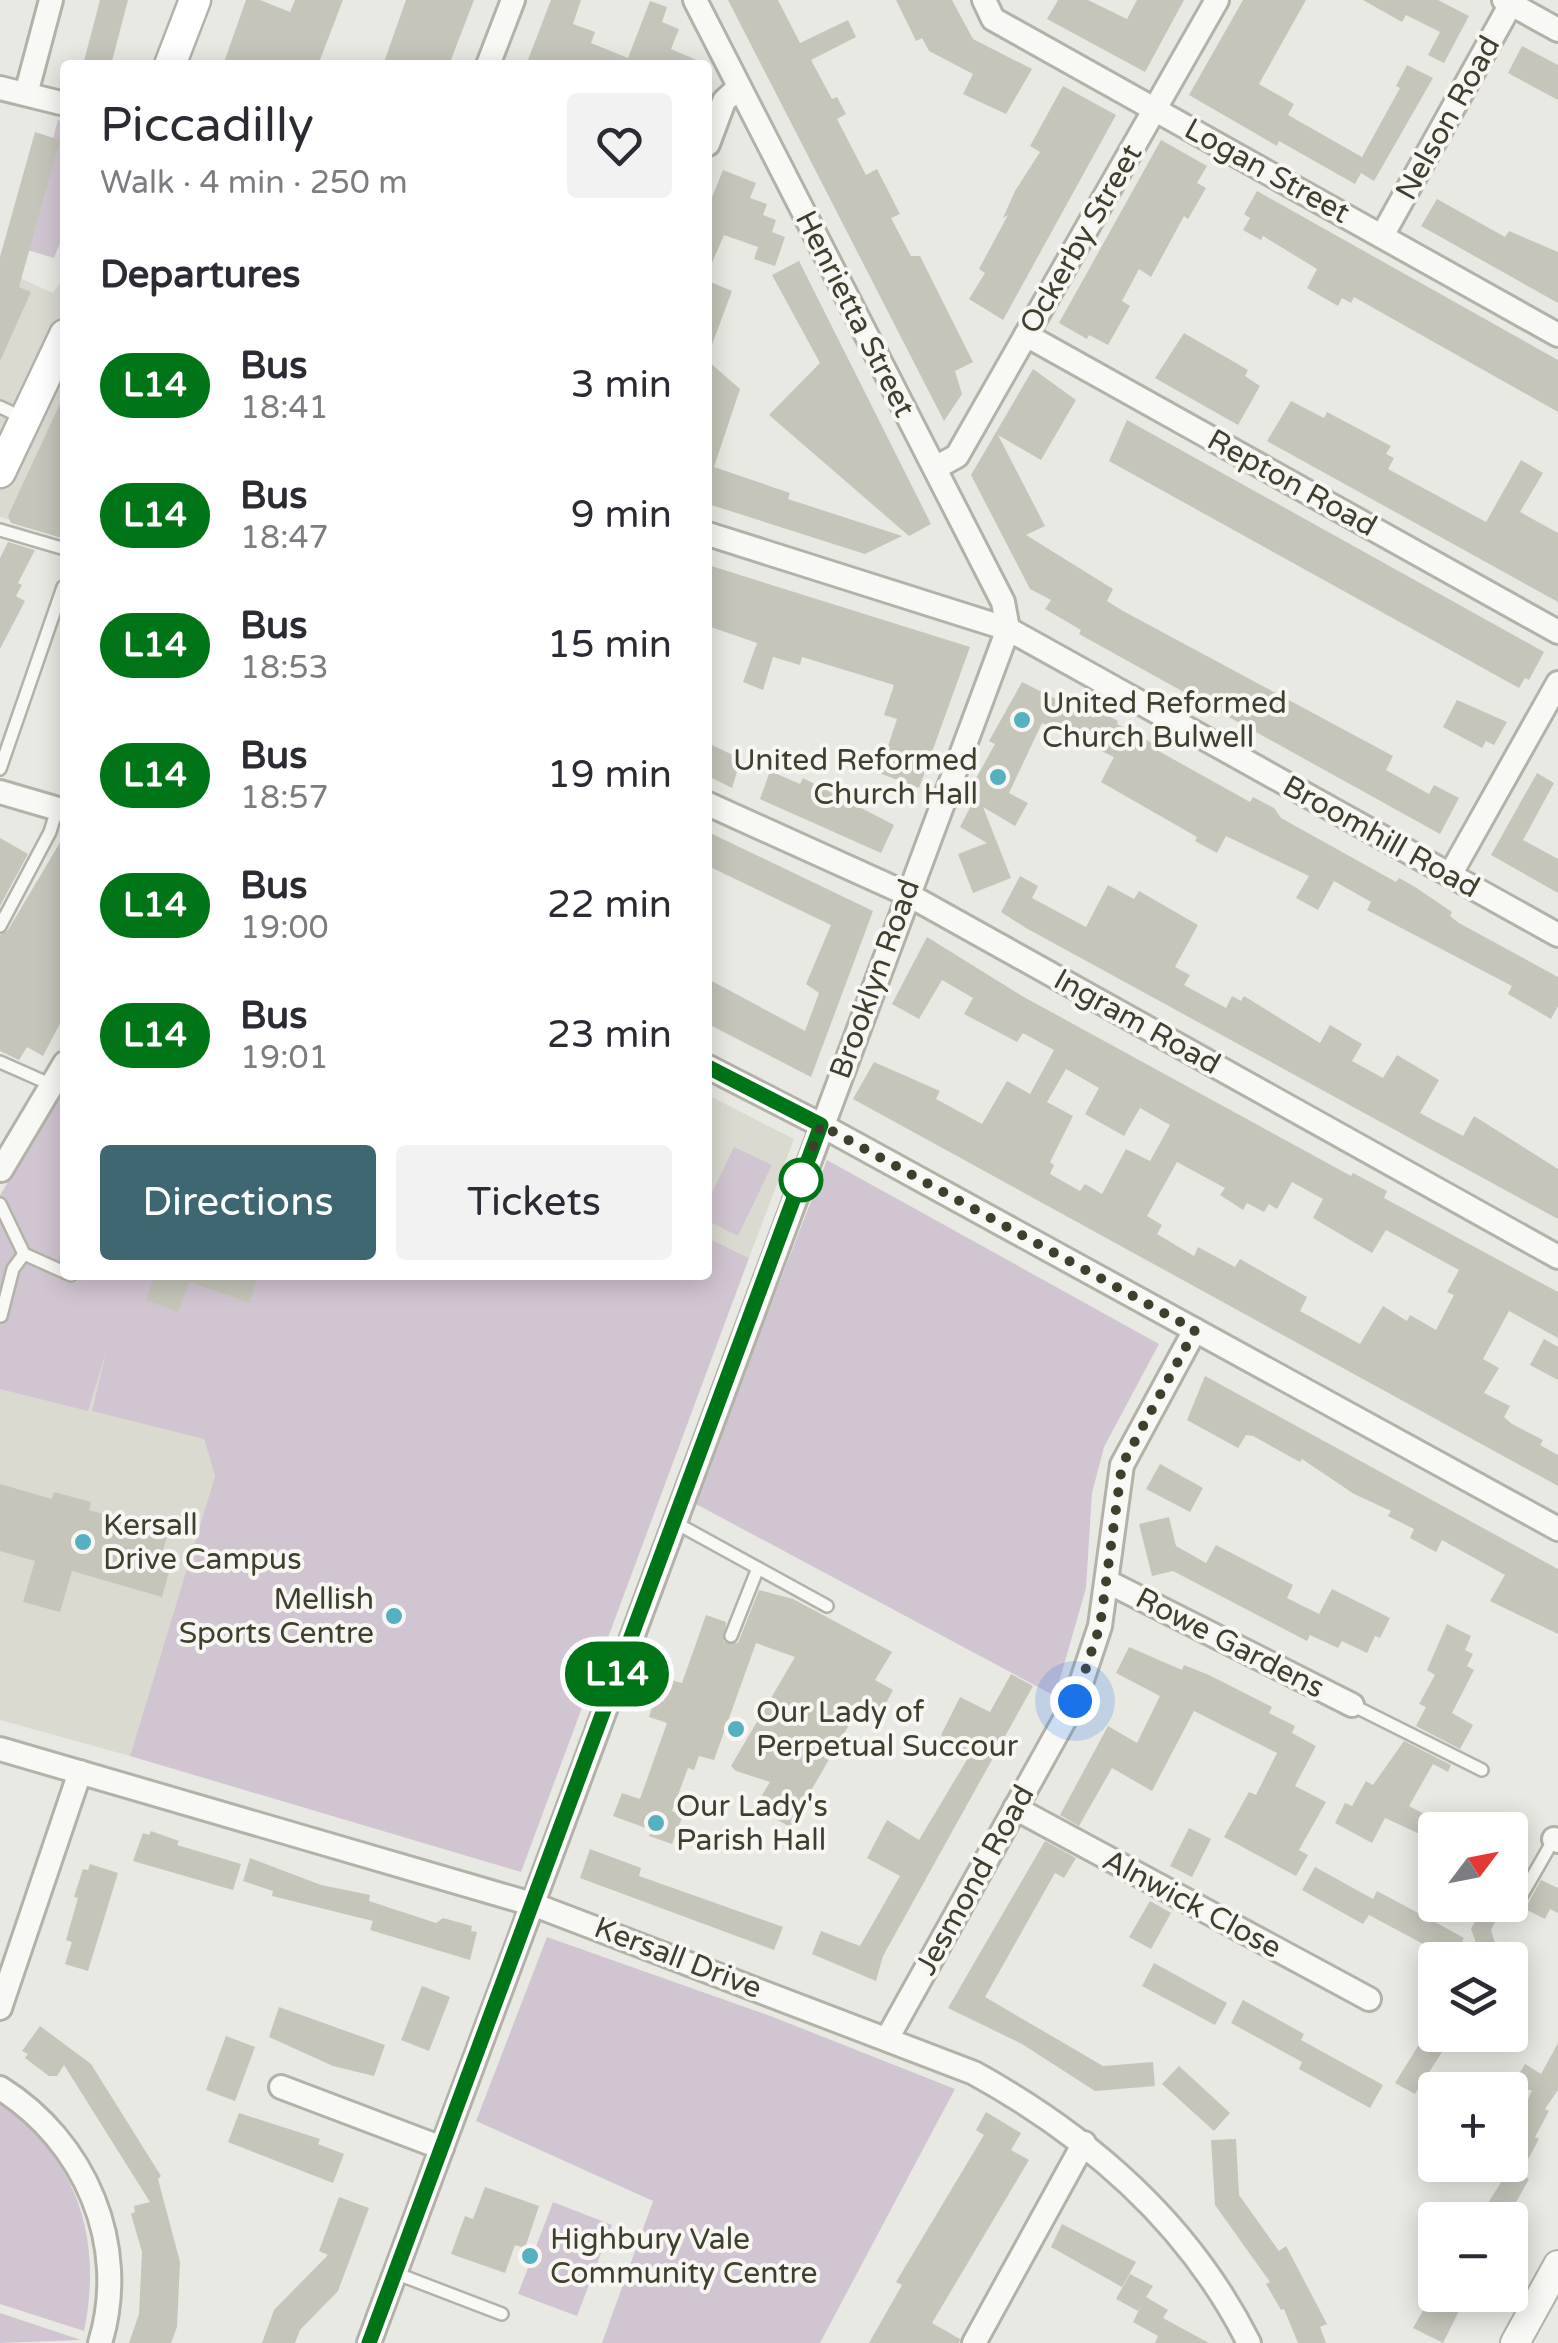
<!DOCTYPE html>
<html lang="en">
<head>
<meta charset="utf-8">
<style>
  :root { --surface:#fff; --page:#f2f2f3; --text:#2b2b33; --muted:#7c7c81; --accent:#3e6772 }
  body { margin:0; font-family:"Varela Round",sans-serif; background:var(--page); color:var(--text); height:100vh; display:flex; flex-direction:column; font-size:38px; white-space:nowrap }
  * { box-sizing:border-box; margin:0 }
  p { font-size:32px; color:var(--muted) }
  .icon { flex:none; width:55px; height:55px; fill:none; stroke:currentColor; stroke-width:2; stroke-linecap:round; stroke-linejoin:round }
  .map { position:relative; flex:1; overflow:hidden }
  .details { position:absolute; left:60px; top:60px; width:652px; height:1220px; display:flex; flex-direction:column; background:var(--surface); border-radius:10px; box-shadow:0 5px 25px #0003 }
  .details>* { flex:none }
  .badge { padding:0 20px; border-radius:32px; font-size:35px; line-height:65px }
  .needle { width:65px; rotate:58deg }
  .buttons { position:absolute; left:1418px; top:1812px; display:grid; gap:20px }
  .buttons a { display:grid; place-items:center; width:110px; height:110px; border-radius:10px; background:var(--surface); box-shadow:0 5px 25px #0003; font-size:50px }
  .you { position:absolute; width:50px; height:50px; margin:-25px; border:8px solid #fff; border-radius:50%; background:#1a73e8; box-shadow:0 0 0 15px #1a73e833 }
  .map>.badge { position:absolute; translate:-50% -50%; box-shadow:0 0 0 5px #fff }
  h2 { padding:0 40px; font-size:38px; line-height:90px }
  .round { display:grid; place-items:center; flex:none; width:105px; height:105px; border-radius:10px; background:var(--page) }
  .summary { display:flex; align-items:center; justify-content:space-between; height:170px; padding:0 40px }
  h1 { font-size:48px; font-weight:600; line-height:75px }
  .button { display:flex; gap:20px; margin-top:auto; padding:20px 40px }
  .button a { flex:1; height:115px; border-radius:10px; background:var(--accent); color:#fff; font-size:40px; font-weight:600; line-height:115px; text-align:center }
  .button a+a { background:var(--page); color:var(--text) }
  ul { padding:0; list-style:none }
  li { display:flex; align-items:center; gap:30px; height:130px; padding:0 40px }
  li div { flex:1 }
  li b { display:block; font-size:38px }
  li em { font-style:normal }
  li .badge { min-width:110px; font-weight:700; text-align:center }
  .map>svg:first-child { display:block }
  .built { fill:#dbdad1 }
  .green { fill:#d2c5d2 }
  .building { fill:#c6c5ba; fill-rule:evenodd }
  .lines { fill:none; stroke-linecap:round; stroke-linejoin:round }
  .service-casing { stroke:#b3b2a8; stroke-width:16 }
  .minor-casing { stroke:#b3b2a8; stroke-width:28 }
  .tertiary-casing { stroke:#b3b2a8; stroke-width:32 }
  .secondary-casing { stroke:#b3b2a8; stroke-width:35 }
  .service { stroke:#f8f8f5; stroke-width:11 }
  .minor { stroke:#f8f8f5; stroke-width:22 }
  .tertiary { stroke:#f8f8f5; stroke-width:28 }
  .secondary { stroke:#fff; stroke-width:30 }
  .line-casing { stroke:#fff; stroke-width:22 }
  .line { stroke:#007517; stroke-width:15 }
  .walk { stroke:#403e2c; stroke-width:10; stroke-dasharray:0 18 }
  .poi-dot { fill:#56b0c0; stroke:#f7f6f2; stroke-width:4 }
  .stop-dot { fill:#fff; stroke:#007517; stroke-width:5 }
  .labels { text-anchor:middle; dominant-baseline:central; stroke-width:8; stroke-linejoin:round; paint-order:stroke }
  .street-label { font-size:30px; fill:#403e2c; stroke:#f7f6f2 }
  .poi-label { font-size:30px; fill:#403e2c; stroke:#f7f6f2; text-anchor:start }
</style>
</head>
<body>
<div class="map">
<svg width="1558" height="2343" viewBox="0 0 1558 2343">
  <rect width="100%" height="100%" fill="#e9e9e3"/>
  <g class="built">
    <polygon points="0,269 53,293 65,275 65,537 0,517"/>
    <polygon points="708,1095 794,1139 749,1258 708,1238"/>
    <polygon points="0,1323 219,1377 204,1439 215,1476 130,1756 0,1720"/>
  </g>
  <g class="green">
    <polygon points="58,120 65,122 65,230 54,258 24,249"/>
    <polygon points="65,1090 65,1275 708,1275 708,1238 749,1258 521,1872 130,1756 215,1476 204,1439 92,1411 107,1349 88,1411 0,1389 0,1195"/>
    <polygon points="734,1147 772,1165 738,1236 708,1221 708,1201"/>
    <polygon points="827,1160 1159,1344 1104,1447 1092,1493 1086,1588 1055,1696 694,1503"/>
    <polygon points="547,1937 773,2017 955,2089 820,2343 602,2343 653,2201 476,2121"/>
    <path d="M 0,2104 C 78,2157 103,2241 84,2331 L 0,2304 Z"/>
    <polygon points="553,2202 612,2225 577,2316 518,2294"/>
    <polygon points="0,2313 81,2340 0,2343"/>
  </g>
  <g class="building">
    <polygon points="100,0 128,0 111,65 83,65"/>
    <polygon points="246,0 260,0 290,12 295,0 343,0 318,65 223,65"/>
    <polygon points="406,0 474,0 449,65 383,65"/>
    <polygon points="551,0 581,0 573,24 595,32 591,43 628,58 650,1 667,7 662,22 679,29 671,49 708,65 526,65"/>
    <polygon points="728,0 778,0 800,43 848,20 856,37 811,60 832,99 837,97 846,114 837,119 866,175 877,169 900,214 891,218 911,256 920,256 973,362 955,371 962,394 944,421"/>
    <polygon points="896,0 952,0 973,39 1032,69 1006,114 963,94 973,74 929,51 922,38 916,41"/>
    <polygon points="1058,0 1088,0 1127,19 1137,0 1184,0 1145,72 1047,19"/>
    <polygon points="1243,0 1306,0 1259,84 1294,104 1288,115 1362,157 1400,88 1396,86 1407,65 1433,78 1374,181 1361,173 1355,184 1279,141 1277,146 1189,95"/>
    <polygon points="1363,0 1438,0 1469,16 1444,63 1428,55 1440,32 1406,15 1402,22"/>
    <polygon points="1522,46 1558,65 1558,100 1508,73"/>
    <polygon points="1063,86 1116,115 1003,320 969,299 985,273 979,269 1008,215 1003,218 1015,191 1040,152 1030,146"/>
    <polygon points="35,132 60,140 19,287 31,292 0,361 0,257"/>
    <polygon points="1161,140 1207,166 1197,183 1206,188 1188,219 1184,216 1151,277 1139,269 1122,301 1130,306 1108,345 1089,335 1087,339 1059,323"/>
    <polygon points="723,170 756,183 750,198 767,204 763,215 776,220 772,232 785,237 775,266 754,259 758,247 724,235 708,272 708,207"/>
    <polygon points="1257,191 1558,360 1558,412 1354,297 1351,303 1342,298 1338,306 1307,288 1317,269 1263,236 1261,240 1243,230 1250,218 1244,214"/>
    <polygon points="1437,199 1505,237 1509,231 1558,252 1558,303 1421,226"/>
    <polygon points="799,261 931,524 909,536 769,415 820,363 772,275"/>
    <polygon points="708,281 732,291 710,350 708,350"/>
    <polygon points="1184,333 1248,370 1245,376 1260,386 1238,425 1155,378"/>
    <polygon points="708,361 740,389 714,467 790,493 788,499 902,536 865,554 708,504"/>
    <polygon points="1033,369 1076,400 1041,460 998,435 1045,526 1026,535 1113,589 1107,601 1123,611 1393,756 1386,770 1429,794 1434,785 1459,798 1440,834 1079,634 1081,630 1045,609 1051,600 1030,589 971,475"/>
    <polygon points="65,393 65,539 11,523 8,516"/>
    <polygon points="1291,401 1324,418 1327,412 1391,446 1386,454 1394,458 1388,469 1486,522 1521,460 1543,473 1520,512 1558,533 1558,602 1267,441"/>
    <polygon points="1127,420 1544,652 1529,680 1525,678 1519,688 1109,461"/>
    <polygon points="8,542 35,550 18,583 22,585 16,596 25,601 0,649 0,558"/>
    <polygon points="708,565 970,647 919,788 879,773 897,719 884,715 894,685 802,657 800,665 773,657 763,690 743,682 757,643 708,626"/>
    <polygon points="1022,682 1094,718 1098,710 1118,721 1117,724 1157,746 1155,749 1250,802 1253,797 1274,808 1281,818 1396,882 1399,878 1415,887 1452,912 1450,916 1459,923 1558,977 1558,1006 1551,1019 1508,994 1512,986 1367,910 1371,902 1334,881 1318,910 1296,898 1309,876 1226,836 1217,853 1195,841 1197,837 1101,782 1114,757 1042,723 1009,793 1028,803 1015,826 983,807 1011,878 973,893 958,854 987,843 960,827 980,788 973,784 995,744 989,741"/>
    <polygon points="1457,700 1507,722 1494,745 1486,741 1482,748 1443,727"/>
    <polygon points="712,745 741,759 732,788 708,776"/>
    <polygon points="770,771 800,784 803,778 894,825 881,853 760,799"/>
    <polygon points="1537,773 1554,783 1523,840 1558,859 1558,893 1491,855"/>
    <polygon points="708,832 873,911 811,1077 708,1024 708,979 805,1031 819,993 806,984 831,925 708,866"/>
    <polygon points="65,834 65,1014 43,1056 27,1047 19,1060 0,1051 0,935 8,930"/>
    <polygon points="0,838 28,854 0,906"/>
    <polygon points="1020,876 1038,886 1032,898 1086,927 1108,885 1134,899 1139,891 1198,925 1175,967 1190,975 1184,985 1226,1008 1232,996 1241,1001 1244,996 1320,1043 1330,1025 1362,1044 1352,1061 1383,1078 1397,1055 1439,1080 1420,1113 1463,1136 1474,1116 1558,1169 1558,1219 1026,928 1001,912"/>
    <path d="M 927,937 L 1022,996 L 1351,1176 L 1353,1173 L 1387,1191 L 1384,1198 L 1558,1292 L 1558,1338 L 1509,1311 L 1483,1359 L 1499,1368 L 1484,1393 L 1510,1406 L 1504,1417 L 1512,1424 L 1543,1440 L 1540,1445 L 1558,1455 L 1558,1486 L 853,1099 L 874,1062 L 940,1091 L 936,1099 L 982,1124 L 1007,1081 L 1030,1094 L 1054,1050 L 1023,1033 L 1017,1042 L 964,1014 L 973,998 L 942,980 L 919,1019 L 892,1004 ZM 1066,1069 L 1099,1088 L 1085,1114 L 1124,1136 L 1140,1108 L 1170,1125 L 1150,1161 L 1126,1149 L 1102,1194 L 1085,1184 L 1080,1191 L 1050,1174 L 1054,1165 L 1050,1162 L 1073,1116 L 1047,1102 ZM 1177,1162 L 1225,1188 L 1220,1195 L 1243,1210 L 1247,1203 L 1264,1212 L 1269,1204 L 1277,1209 L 1292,1182 L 1323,1199 L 1313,1218 L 1372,1253 L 1386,1230 L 1459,1270 L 1447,1292 L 1454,1295 L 1436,1330 L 1410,1315 L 1407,1321 L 1383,1306 L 1360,1344 L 1300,1311 L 1307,1297 L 1240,1259 L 1235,1267 L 1198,1247 L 1194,1256 L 1157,1234 L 1162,1225 L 1147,1216 Z"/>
    <polygon points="155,1275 259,1275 249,1303 189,1282 178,1312 146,1300"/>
    <polygon points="1544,1339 1558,1347 1558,1380 1530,1365"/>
    <polygon points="1205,1376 1558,1569 1558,1634 1490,1601 1505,1575 1442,1540 1436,1552 1410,1538 1414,1529 1388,1516 1391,1511 1354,1494 1302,1459 1300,1462 1253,1436 1246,1435 1238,1448 1187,1420"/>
    <polygon points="1160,1464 1203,1488 1190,1512 1146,1489"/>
    <polygon points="0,1484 52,1499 54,1492 91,1502 89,1510 168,1532 161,1558 172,1561 162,1597 72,1571 60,1612 23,1602 35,1561 0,1551"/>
    <polygon points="1169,1517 1176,1546 1206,1563 1216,1545 1293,1585 1287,1598 1319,1614 1332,1589 1390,1618 1380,1638 1375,1636 1367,1653 1342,1641 1338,1648 1310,1635 1307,1641 1173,1571 1152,1576 1139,1524"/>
    <polygon points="759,1590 793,1599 892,1652 875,1680 893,1690 876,1722 857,1711 790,1827 755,1807 770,1782 736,1771 731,1766 795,1657 756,1643 714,1760 699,1756 694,1770 688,1768 672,1811 683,1815 672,1844 649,1836 651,1830 613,1816 622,1793 640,1799 667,1723 649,1717 661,1677 682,1683 706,1615 726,1622 724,1642 738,1643"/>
    <polygon points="1447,1624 1471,1636 1465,1650 1473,1654 1467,1666 1474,1670 1452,1713 1473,1725 1460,1749 1416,1726 1426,1707 1419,1704 1435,1675 1427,1670"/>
    <polygon points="1129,1647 1182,1670 1184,1665 1209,1675 1272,1707 1269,1713 1295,1726 1292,1733 1316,1746 1295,1786 1326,1802 1299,1850 1308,1855 1296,1876 1224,1837 1249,1792 1256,1795 1277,1753 1194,1711 1152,1791 1112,1768 1079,1826 1060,1815 1108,1726 1137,1743 1160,1696 1116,1673"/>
    <polygon points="1011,1674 1033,1686 883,1956 876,1981 812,1954 821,1931 860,1946 900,1876 867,1858 887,1820 919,1840 971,1753 941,1735 960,1697 990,1712"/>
    <polygon points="1404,1741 1451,1765 1448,1772 1433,1764 1409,1806 1435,1820 1435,1841 1385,1818 1372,1843 1335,1823 1345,1803 1352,1806 1366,1781 1373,1785"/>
    <polygon points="1189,1828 1211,1839 1192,1877 1170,1866"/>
    <polygon points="151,1831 179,1841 177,1845 241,1864 233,1890 133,1861 143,1833 149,1835"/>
    <polygon points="1045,1841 1076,1858 1064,1878 1055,1873 985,1997 1103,2066 1153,2062 1155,2086 1095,2091 1022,2044 948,2008"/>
    <polygon points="590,1849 641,1868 639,1876 783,1927 774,1950 580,1878"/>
    <polygon points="250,1858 321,1885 370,1895 369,1901 436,1923 443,1918 472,1926 471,1931 477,1932 470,1960 370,1930 373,1921 272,1896 273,1891 243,1881"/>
    <polygon points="90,1864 118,1873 88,1971 65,1964 72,1942 66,1940 78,1898 74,1897 83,1869 88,1870"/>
    <polygon points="1315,1867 1373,1899 1377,1891 1422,1915 1435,1887 1435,1922 1464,1938 1453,1960 1369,1915 1363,1924 1302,1890"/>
    <polygon points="1541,1880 1558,1888 1558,1913 1550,1909 1545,1919 1525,1909"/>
    <polygon points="1150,1901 1171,1913 1151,1949 1129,1937"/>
    <polygon points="1484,1905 1503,1905 1491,1930 1500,1960 1482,1960 1471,1929"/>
    <polygon points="1154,1963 1227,2003 1215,2025 1142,1986"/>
    <polygon points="422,1986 450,1997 429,2051 401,2040"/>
    <polygon points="1243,2000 1304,2034 1301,2040 1383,2085 1370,2108 1299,2069 1302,2062 1231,2023"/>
    <polygon points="279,2007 385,2045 374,2076 333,2066 269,2037"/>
    <polygon points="40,2026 91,2064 161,2176 158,2179 180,2262 177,2327 171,2343 129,2343 139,2314 142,2252 131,2214 135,2212 134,2206 150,2202 64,2065 57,2076 49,2076 25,2058 28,2054 22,2051"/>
    <polygon points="1425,2035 1453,2035 1415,2094 1395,2083"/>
    <polygon points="226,2036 255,2047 235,2101 206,2090"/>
    <polygon points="1558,2043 1558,2090 1545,2109 1549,2111 1535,2137 1539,2139 1520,2174 1529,2179 1509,2215 1488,2203 1510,2168 1510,2141 1532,2090 1509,2090 1525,2064 1541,2074"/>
    <polygon points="1179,2066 1230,2113 1214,2131 1162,2084"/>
    <polygon points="986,2112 1021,2133 1011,2150 1029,2160 932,2323 960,2339 959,2343 869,2343 902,2285 896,2282 984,2135 976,2130"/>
    <polygon points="239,2113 320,2139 318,2144 344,2154 333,2183 228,2142"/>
    <polygon points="1236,2139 1239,2195 1279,2251 1286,2246 1327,2324 1320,2327 1326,2343 1298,2343 1284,2309 1281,2310 1266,2284 1270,2282 1215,2205 1211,2140"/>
    <polygon points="485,2187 539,2206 525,2248 515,2245 505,2273 451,2254 465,2216 473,2219"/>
    <polygon points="339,2197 369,2208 338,2291 300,2330 295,2343 262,2343 274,2310 328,2255 319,2251"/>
    <polygon points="1062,2224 1136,2262 1122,2287 1051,2247"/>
    <polygon points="1130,2274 1153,2286 1146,2297 1168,2310 1163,2318 1209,2343 1155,2343 1158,2336 1133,2322 1143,2302 1138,2311 1116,2299"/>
    <polygon points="1432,2295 1467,2295 1443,2343 1413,2328"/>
  </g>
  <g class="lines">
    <g class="service-casing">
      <g id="service">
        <polyline points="0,407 23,418"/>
        <polyline points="0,530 65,549"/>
        <polyline points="0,769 63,587"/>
        <polyline points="0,926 50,832 57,809"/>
        <polyline points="0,1062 52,1085"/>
        <polyline points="0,1204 24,1254 71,1275"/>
        <polyline points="1,1316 13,1269 24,1254"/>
        <polyline points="674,1522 827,1606"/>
        <polyline points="731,1636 758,1568"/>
        <polyline points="1352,1705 1482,1770"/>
        <polyline points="1515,1907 1554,1839"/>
        <polyline points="395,2273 502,2314"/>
      </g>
    </g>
    <g class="minor-casing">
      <g id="minor">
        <polyline points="984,0 993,19 1558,335"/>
        <polyline points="1504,0 1558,30"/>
        <polyline points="488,65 513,0"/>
        <polyline points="0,88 65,104"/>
        <polyline points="26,94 51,0"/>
        <polyline points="708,144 724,101 739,87"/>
        <polyline points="1382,236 1513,0"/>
        <polyline points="1026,335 1558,632"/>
        <polyline points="935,468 957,456 1217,0"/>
        <polyline points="708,534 1008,629 1558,935"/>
        <polyline points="0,792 65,811"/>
        <polyline points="708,804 907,894 1558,1257"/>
        <polyline points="1450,875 1558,683"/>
        <polyline points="708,1067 821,1125 1558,1529"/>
        <polyline points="1,1170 65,1063"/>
        <polyline points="1108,1582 1352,1705"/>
        <path d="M 0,1749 L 532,1904 L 974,2073 C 1090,2137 1189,2223 1249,2343"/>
        <polyline points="1015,1808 1369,1999"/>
        <polyline points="1554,1839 1558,1841"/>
        <polyline points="0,2008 80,1772"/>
        <polyline points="888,2037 1075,1701 1100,1626 1122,1465 1195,1330"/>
        <polyline points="281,2087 442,2148"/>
        <path d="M 0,2088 C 85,2141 130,2245 100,2343"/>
        <polyline points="369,2343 1008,629 1003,602 695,0"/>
        <polyline points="974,2343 1084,2143"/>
      </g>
    </g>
    <g class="tertiary-casing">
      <polyline id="tertiary" points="1515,2343 1558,2265"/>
    </g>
    <g class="secondary-casing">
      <g id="secondary">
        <polyline points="170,65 195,0"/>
        <polyline points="0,472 65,335"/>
      </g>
    </g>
    <use href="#service" class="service"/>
    <use href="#minor" class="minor"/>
    <use href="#tertiary" class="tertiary"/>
    <use href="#secondary" class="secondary"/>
  </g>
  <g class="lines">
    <g class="line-casing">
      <polyline id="line" points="369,2343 821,1125 708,1067"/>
    </g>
    <use href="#line" class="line"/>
    <polyline class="walk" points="801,1180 821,1125 1195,1330 1122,1465 1100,1626 1075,1701"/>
  </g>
  <g class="poi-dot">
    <circle cx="1022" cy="720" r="10"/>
    <circle cx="998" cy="777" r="10"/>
    <circle cx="83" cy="1542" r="10"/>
    <circle cx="394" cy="1616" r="10"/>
    <circle cx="736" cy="1729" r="10"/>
    <circle cx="656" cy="1823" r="10"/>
    <circle cx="530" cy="2256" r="10"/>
  </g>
  <circle class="stop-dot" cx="801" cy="1180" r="20"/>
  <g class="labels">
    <g class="street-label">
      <text transform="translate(1448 118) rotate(-61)">Nelson Road</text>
      <text transform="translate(1267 171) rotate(29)">Logan Street</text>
      <text transform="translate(1081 239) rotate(-60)">Ockerby Street</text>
      <text transform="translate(855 314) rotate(63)">Henrietta Street</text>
      <text transform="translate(1292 483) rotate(29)">Repton Road</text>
      <text transform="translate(1381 837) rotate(29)">Broomhill Road</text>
      <text transform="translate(875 979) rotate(-70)">Brooklyn Road</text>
      <text transform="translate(1137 1022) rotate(29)">Ingram Road</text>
      <text transform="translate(1230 1643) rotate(27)">Rowe Gardens</text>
      <text transform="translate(975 1880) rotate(-61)">Jesmond Road</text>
      <text transform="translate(1192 1904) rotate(28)">Alnwick Close</text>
      <text transform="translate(678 1958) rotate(21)">Kersall Drive</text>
    </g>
    <g class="poi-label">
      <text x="1042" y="703">United Reformed<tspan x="1042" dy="34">Church Bulwell</tspan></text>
      <text x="978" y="760" text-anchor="end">United Reformed<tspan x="978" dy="34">Church Hall</tspan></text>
      <text x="103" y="1525">Kersall<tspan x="103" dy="34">Drive Campus</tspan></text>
      <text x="374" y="1599" text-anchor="end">Mellish<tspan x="374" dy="34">Sports Centre</tspan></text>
      <text x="756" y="1712">Our Lady of<tspan x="756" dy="34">Perpetual Succour</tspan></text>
      <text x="676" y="1806">Our Lady's<tspan x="676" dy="34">Parish Hall</tspan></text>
      <text x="550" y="2239">Highbury Vale<tspan x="550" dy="34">Community Centre</tspan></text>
    </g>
  </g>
</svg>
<div class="buttons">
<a><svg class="needle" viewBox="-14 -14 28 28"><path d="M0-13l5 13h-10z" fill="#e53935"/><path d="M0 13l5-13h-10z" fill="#7c7c81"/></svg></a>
<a><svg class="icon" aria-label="layers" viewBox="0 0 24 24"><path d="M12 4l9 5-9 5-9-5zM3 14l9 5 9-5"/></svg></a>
<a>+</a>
<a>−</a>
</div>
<div class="you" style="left:1075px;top:1701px"></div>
<b class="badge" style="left:617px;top:1674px;background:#007517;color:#fff">L14</b>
<section class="details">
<div class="summary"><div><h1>Piccadilly</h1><p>Walk · 4 min · 250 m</p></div><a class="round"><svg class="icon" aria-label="heart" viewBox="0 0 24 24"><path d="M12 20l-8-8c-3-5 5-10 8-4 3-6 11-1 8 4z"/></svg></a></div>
<h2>Departures</h2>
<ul>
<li><span class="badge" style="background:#007517;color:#fff">L14</span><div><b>Bus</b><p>18:41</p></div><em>3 min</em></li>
<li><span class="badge" style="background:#007517;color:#fff">L14</span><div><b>Bus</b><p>18:47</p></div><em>9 min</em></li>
<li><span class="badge" style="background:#007517;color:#fff">L14</span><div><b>Bus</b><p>18:53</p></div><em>15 min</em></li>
<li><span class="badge" style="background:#007517;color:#fff">L14</span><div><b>Bus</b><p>18:57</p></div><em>19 min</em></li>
<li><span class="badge" style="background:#007517;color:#fff">L14</span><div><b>Bus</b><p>19:00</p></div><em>22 min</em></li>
<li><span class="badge" style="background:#007517;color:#fff">L14</span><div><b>Bus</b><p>19:01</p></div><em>23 min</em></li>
</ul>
<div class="button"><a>Directions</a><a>Tickets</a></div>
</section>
</div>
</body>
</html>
